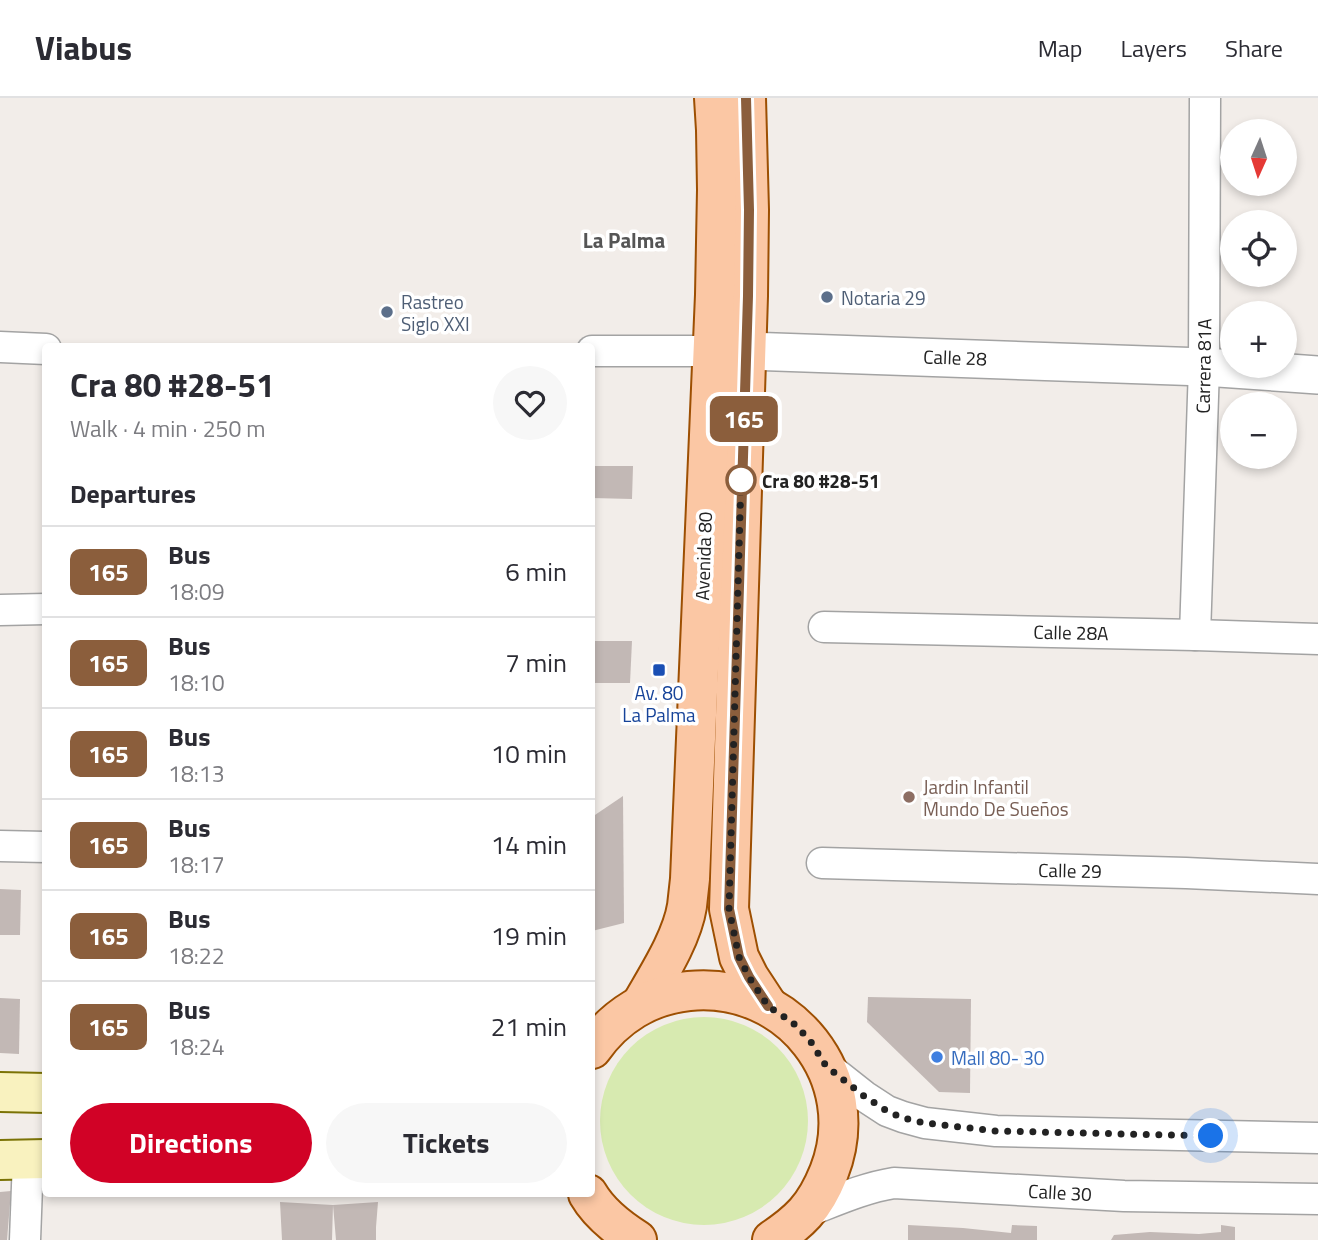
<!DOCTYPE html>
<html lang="en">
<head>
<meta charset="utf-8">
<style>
  :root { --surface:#fff; --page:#f7f7f7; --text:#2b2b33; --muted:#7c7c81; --line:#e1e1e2; --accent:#d10226 }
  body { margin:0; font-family:"Titillium Web",sans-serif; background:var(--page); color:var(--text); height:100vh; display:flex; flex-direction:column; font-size:26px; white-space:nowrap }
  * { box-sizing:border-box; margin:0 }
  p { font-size:23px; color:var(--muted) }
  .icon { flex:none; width:38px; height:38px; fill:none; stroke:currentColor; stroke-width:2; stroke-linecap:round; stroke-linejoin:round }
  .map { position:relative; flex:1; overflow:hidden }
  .panel { position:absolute; left:42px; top:245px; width:553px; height:854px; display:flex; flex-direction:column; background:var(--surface); border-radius:7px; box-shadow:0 4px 10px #0003 }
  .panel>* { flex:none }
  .badge { padding:0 14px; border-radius:10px; font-size:24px; line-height:46px }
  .needle { width:46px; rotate:183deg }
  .fabs { position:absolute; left:1220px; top:21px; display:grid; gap:14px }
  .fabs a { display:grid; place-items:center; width:77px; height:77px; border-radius:50%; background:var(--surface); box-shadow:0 4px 10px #0003; font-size:35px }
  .you { position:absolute; width:35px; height:35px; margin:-18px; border:5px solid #fff; border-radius:50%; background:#1a73e8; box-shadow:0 0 0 10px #1a73e833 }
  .map>.badge { position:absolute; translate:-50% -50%; box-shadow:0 0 0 4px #fff }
  h2 { padding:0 28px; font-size:26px; line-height:63px }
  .round { display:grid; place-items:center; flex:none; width:74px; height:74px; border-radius:37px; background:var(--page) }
  .head { display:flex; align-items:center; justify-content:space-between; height:119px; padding:0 28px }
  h1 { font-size:33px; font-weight:700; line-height:52px }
  .action { display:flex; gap:14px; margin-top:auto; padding:14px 28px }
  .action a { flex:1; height:80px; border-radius:42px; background:var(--accent); color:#fff; font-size:28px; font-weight:700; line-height:80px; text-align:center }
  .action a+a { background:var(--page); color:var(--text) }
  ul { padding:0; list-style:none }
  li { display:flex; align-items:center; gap:21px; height:91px; padding:0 28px; border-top:2px solid var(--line) }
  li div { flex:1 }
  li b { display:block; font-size:26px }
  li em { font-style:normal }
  li .badge { min-width:77px; font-weight:700; text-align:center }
  header { display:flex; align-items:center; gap:42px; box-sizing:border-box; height:98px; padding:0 35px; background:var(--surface); border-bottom:2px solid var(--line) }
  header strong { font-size:33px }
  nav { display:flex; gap:38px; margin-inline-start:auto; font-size:24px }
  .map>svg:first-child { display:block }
  .grass { fill:#d7eab0 }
  .building { fill:#c2b8b5 }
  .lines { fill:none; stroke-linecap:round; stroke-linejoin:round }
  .minor-casing { stroke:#a3a3a3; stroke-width:33 }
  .tertiary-casing { stroke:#a3a3a3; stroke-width:40 }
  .secondary-casing { stroke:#7b7306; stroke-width:42 }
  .primary-casing { stroke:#9d4f02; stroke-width:42 }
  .minor { stroke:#fff; stroke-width:30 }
  .tertiary { stroke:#fff; stroke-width:37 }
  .secondary { stroke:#f9f2bf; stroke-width:38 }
  .primary { stroke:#fbc7a4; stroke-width:38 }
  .line-casing { stroke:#fff; stroke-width:16 }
  .line { stroke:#8b5e3c; stroke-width:10 }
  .walk { stroke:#222; stroke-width:7; stroke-dasharray:0 12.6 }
  .service-dot { fill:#5c6f8a; stroke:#fff; stroke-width:2.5 }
  .stop-dot { fill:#fff; stroke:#8b5e3c; stroke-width:3.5 }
  .transit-dot { fill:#1a4fb4; stroke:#fff; stroke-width:2.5 }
  .education-dot { fill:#8d6e63; stroke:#fff; stroke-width:2.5 }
  .shop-dot { fill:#3f7fe0; stroke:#fff; stroke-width:2.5 }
  .labels { text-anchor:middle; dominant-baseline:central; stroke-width:7; stroke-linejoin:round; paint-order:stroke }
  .service-label { font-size:19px; fill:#4e5e75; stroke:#fff; text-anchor:start }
  .street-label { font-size:19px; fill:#222; stroke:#fff }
  .stop-label { font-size:19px; font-weight:bold; fill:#222; stroke:#fff; text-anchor:start }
  .transit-label { font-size:19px; fill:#164399; stroke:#fff }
  .education-label { font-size:19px; fill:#785e54; stroke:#fff; text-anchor:start }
  .shop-label { font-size:19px; fill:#366cbe; stroke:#fff; text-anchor:start }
  .neighbourhood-label { font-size:21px; font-weight:bold; fill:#555; stroke:#fff }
</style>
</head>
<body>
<header>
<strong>Viabus</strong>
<nav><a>Map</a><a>Layers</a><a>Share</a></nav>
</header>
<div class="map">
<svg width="1318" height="1142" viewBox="0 0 1318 1142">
  <rect width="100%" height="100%" fill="#f2ede9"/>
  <circle class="grass" cx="704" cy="1023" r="104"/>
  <g class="building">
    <polygon points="592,368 633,368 632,401 592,400"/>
    <polygon points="592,543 632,543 630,585 592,585"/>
    <polygon points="623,698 624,825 592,833 592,719"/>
    <polygon points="0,791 21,792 20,837 0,837"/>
    <polygon points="868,899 971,901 970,995 939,994 867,924"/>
    <polygon points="0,900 20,901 19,956 0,955"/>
    <polygon points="11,1093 7,1142 0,1142 0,1094"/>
    <polygon points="280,1104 333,1107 378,1104 376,1129 376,1142 336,1142 333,1107 332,1142 282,1142"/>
    <polygon points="908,1127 963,1130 1011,1135 1012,1127 1037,1128 1037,1142 908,1142"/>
    <polygon points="1221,1127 1235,1129 1235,1142 1111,1142 1114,1137 1150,1134 1199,1136 1221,1134"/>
  </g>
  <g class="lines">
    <g class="minor-casing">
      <g id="minor">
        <polyline points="0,249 46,251"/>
        <polyline points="592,253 735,253"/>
        <polyline points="0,512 46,511"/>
        <polyline points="824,529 1195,537 1318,541"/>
        <polyline points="1195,537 1204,269 1205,0"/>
        <polyline points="0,748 46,749"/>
        <polyline points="822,765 1186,775 1318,781"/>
        <polyline points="826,968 864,998 887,1013 903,1019 925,1025 996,1033 1318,1040"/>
        <path d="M 806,1114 C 835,1103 863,1090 894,1085 L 1124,1098 L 1318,1101"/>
        <polyline points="25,1142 28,1061"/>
      </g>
    </g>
    <g class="tertiary-casing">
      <polyline id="tertiary" points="747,253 1204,269 1318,277"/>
    </g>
    <g class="secondary-casing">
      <g id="secondary">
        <polyline points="0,994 46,995"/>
        <polyline points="0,1062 46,1061"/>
      </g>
    </g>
    <g class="primary-casing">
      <g id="primary">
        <polyline points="746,0 749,112 748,198 729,811 739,859 749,879 768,908"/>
        <path d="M 642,905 C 658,877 682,840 687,808 C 688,799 689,790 690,781 L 715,197 L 717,92 L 716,32 L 714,0"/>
        <path d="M 592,951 C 615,918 649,897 689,893 C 789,883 866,980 829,1074 C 823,1089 815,1104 805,1115 C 795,1126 784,1134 772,1142"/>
        <path d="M 588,1096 C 599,1115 618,1130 637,1142"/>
      </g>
    </g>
    <use href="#minor" class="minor"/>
    <use href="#tertiary" class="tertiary"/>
    <use href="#secondary" class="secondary"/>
    <use href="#primary" class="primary"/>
  </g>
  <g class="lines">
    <g class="line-casing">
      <polyline id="line" points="746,0 749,112 748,198 729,811 739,859 749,879 768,908"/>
    </g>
    <use href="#line" class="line"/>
    <polyline class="walk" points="741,382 729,811 739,859 749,879 768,908 792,924 802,934 811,944 826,968 864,998 887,1013 903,1020 925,1025 996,1033 1211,1038"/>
  </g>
  <g class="service-dot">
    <circle cx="827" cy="199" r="7"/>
    <circle cx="387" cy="214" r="7"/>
  </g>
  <circle class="stop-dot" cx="741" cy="382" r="14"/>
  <rect class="transit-dot" x="652" y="565" width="14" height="14" rx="3.5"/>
  <circle class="education-dot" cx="909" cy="699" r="7"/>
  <circle class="shop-dot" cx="937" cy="959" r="7"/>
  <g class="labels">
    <g class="service-label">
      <text x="841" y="199">Notaria 29</text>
      <text x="401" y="203">Rastreo<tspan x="401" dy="22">Siglo XXI</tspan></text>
    </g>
    <g class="street-label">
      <text transform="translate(955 259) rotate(2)">Calle 28</text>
      <text transform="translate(1203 268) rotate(-89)">Carrera 81A</text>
      <text transform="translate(703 458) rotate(-88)">Avenida 80</text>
      <text transform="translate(1071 534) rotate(1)">Calle 28A</text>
      <text transform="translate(1070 772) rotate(1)">Calle 29</text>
      <text transform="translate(1060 1094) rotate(3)">Calle 30</text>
    </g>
    <g class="stop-label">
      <text x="762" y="382">Cra 80 #28-51</text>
    </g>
    <g class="transit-label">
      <text x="659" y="594">Av. 80<tspan x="659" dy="22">La Palma</tspan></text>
    </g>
    <g class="education-label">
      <text x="923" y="688">Jardin Infantil<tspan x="923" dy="22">Mundo De Sueños</tspan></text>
    </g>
    <g class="shop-label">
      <text x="951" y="959">Mall 80- 30</text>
    </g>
    <g class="neighbourhood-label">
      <text x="624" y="142">La Palma</text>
    </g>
  </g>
</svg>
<div class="fabs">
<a><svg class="needle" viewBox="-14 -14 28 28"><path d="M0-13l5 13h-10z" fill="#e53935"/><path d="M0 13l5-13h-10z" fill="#7c7c81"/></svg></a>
<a><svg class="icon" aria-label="locate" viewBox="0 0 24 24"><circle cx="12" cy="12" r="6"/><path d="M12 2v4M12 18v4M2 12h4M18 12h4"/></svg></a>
<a>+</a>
<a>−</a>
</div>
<div class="you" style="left:1211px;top:1038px"></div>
<b class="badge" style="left:744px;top:321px;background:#8b5e3c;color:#fff">165</b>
<section class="panel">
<div class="head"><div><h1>Cra 80 #28-51</h1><p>Walk · 4 min · 250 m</p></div><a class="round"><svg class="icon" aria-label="heart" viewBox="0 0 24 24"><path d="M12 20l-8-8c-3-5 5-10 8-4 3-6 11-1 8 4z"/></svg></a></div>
<h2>Departures</h2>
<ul>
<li><span class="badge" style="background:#8b5e3c;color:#fff">165</span><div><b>Bus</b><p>18:09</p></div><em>6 min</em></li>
<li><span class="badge" style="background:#8b5e3c;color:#fff">165</span><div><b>Bus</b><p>18:10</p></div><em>7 min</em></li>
<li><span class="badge" style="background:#8b5e3c;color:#fff">165</span><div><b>Bus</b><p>18:13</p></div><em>10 min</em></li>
<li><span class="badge" style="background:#8b5e3c;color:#fff">165</span><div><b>Bus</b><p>18:17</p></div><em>14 min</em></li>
<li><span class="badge" style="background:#8b5e3c;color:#fff">165</span><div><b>Bus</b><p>18:22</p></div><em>19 min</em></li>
<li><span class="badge" style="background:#8b5e3c;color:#fff">165</span><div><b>Bus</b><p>18:24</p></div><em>21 min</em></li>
</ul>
<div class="action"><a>Directions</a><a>Tickets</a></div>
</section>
</div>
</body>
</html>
